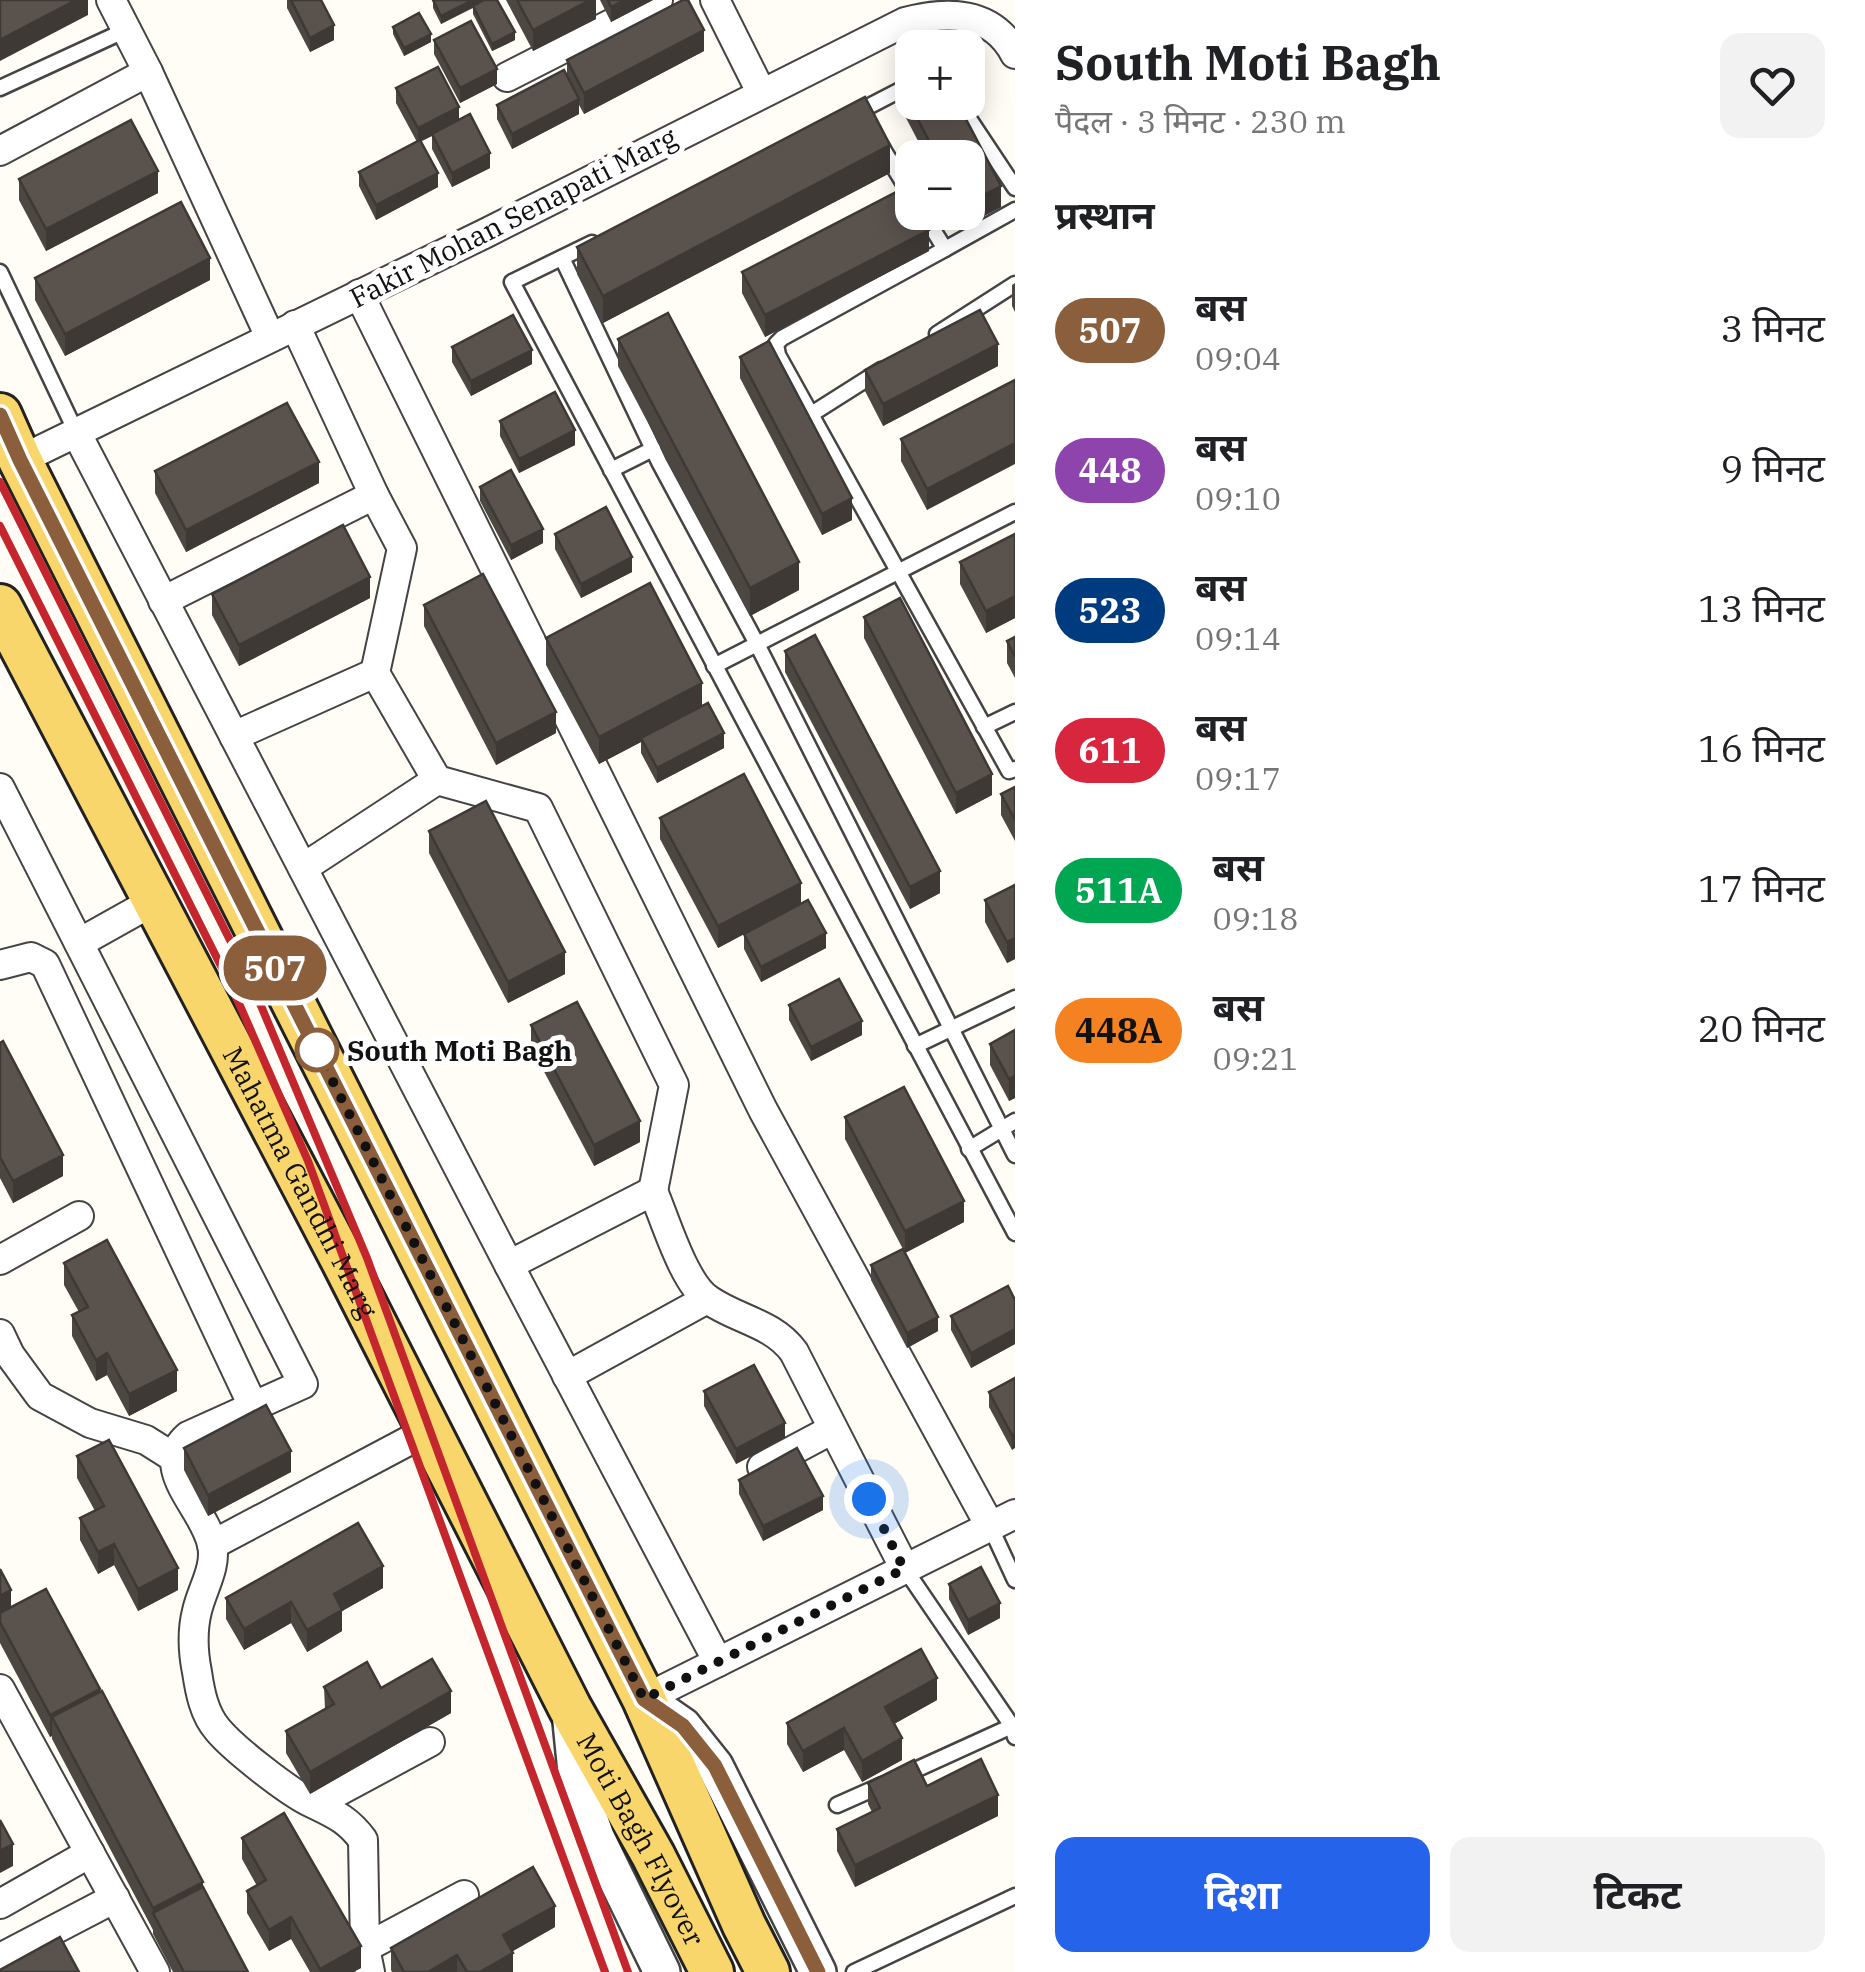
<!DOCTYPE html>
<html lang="hi">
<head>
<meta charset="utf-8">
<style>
  :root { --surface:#fff; --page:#f2f2f2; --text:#202124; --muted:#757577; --accent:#2563eb }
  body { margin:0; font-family:"IBM Plex Serif","Noto Sans Devanagari",serif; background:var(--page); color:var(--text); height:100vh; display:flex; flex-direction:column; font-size:38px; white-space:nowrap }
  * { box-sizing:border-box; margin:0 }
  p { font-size:32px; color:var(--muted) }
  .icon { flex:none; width:55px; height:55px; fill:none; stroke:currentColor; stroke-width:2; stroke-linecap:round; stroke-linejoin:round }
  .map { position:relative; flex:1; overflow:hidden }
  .side { display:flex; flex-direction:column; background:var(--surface); width:850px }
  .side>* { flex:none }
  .badge { padding:0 20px; border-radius:32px; font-size:35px; line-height:65px }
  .buttons { position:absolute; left:895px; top:30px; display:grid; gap:20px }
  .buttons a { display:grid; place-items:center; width:90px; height:90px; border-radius:20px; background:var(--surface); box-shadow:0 5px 25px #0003; font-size:50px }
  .you { position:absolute; width:50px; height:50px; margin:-25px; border:8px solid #fff; border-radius:50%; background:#1a73e8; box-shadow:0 0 0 15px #1a73e833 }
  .map>.badge { position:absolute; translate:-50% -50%; box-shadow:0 0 0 5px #fff }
  h2 { padding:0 40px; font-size:38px; line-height:90px }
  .round { display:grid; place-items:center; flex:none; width:105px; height:105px; border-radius:20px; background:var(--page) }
  .headline { display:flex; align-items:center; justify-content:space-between; height:170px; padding:0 40px }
  h1 { font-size:48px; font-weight:700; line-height:75px }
  .button { display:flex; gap:20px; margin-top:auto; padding:20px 40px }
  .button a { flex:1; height:115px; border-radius:20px; background:var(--accent); color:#fff; font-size:40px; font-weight:700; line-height:115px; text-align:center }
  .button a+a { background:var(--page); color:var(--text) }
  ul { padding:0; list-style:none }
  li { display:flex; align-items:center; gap:30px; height:140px; padding:0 40px }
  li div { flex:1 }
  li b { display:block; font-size:38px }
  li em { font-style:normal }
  li .badge { min-width:110px; font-weight:700; text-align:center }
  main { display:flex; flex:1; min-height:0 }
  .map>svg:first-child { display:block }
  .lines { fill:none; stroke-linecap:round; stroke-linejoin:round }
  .service-casing { stroke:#444; stroke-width:19 }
  .minor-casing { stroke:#444; stroke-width:32 }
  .tertiary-casing { stroke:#444; stroke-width:40 }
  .primary-casing { stroke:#222; stroke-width:48 }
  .service { stroke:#fff; stroke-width:14 }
  .minor { stroke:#fff; stroke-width:28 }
  .tertiary { stroke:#fff; stroke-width:35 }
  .primary { stroke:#f9d66b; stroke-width:42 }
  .rail { stroke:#c4262e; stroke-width:8 }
  .wall { fill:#4d4742 }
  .shaded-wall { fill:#3f3936 }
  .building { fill:#5a524d; stroke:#3f3936; stroke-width:2.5 }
  .line-casing { stroke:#fff; stroke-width:22 }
  .line { stroke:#8b5e3c; stroke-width:15 }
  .walk { stroke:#111; stroke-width:10; stroke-dasharray:0 18 }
  .stop-dot { fill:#fff; stroke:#8b5e3c; stroke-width:5 }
  .labels { text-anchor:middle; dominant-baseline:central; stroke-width:10; stroke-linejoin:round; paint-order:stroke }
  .street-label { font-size:28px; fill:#111; stroke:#fff }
  .stop-label { font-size:28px; font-weight:bold; fill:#111; stroke:#fff; text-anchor:start }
</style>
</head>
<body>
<main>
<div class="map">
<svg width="1015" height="1972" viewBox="0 0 1015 1972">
  <rect width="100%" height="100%" fill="#fffdf5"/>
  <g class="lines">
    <g class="service-casing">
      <g id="service">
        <polyline points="0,88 126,30"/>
        <polyline points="958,102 1015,188"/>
        <polyline points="854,114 912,84"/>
        <polyline points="881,146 912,197"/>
        <polyline points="922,212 945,249 782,338 776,344 778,355 1009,771 1015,769"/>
        <polyline points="592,243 512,282 1015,1233"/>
        <polyline points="945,249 1015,210"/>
        <polyline points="562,258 659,462 757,644 1015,1155"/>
        <polyline points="0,272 76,432"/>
        <polyline points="937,334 1015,284"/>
        <polyline points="810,415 881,370"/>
        <polyline points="611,470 653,449"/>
        <polyline points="714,666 1015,512"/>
        <polyline points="984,727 1015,712"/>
        <polyline points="915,1046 1015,998"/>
        <polyline points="969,1149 1015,1121"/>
        <polyline points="990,1526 1015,1580"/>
        <polyline points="905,1569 1012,1726 1015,1737"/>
        <polyline points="902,1776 1012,1726"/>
        <polyline points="837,1805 882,1785"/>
        <polyline points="854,1972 1015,1896"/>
      </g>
    </g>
    <g class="minor-casing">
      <g id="minor">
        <polyline points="111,0 148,72 270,337"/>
        <polyline points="715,0 761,92"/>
        <polyline points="507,77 658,0"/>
        <polyline points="0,151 148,72"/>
        <polyline points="359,294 763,1110 990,1526"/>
        <polyline points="295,325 374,495 402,548 375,673 437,780 538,808 674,1085 653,1191"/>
        <polyline points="76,432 509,1265"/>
        <path d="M 20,460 L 486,233 L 905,22 C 946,11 992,10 1015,54"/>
        <polyline points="163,601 374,495"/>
        <polyline points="234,736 375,673"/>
        <path d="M 0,788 L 303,1384 L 188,1436 C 151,1468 205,1508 212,1545 C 217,1567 202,1589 197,1611 C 192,1631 193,1652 197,1672 C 200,1692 204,1714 218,1730 C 234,1749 285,1789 308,1801 C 332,1813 347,1818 363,1840 L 365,1948 L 370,1972"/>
        <polyline points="303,868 437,780"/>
        <polyline points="79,943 154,901"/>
        <polyline points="0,965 31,957 45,964 253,1406"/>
        <polyline points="0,1260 79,1216"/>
        <polyline points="0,1334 10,1355 40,1396 90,1423 146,1440 173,1457"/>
        <polyline points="567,1376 707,1299"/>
        <polyline points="762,1467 833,1429"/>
        <polyline points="212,1545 429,1430"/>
        <path d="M 718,1662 L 509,1265 L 653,1191 C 665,1219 684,1284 709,1300 C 738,1320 773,1323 794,1352 L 905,1569"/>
        <polyline points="0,1689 155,1972"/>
        <polyline points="644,1699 1015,1514"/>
        <polyline points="315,1804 430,1742"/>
        <polyline points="0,1904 90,1853"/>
        <polyline points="365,1948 464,1895"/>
        <polyline points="0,1958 115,1898"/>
      </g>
    </g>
    <g class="tertiary-casing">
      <g id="tertiary">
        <polyline points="644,1699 683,1726 715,1766 818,1972"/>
        <polyline points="570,1712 577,1782 596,1837 662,1972"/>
      </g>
    </g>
    <g class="primary-casing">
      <g id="primary">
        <polyline points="0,415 20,460 644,1699 744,1925 768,1972"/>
        <path id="s1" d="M 0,606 L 344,1263 L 570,1708 L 653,1855 L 712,1972"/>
      </g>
    </g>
    <use href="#service" class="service"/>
    <use href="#minor" class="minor"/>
    <use href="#tertiary" class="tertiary"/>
    <use href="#primary" class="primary"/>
    <g class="rail">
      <polyline points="0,482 251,982 367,1258 628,1972"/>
      <polyline points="0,526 234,992 308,1161 605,1972"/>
    </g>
  </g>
  <g class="wall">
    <polygon points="287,0 321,0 334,40 310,52 287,8"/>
    <polygon points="433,0 497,0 515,40 492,51 473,14 473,8 441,24 433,8"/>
    <polygon points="506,0 596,0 596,19 533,51"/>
    <polygon points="600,0 653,0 611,22"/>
    <polygon points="393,27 431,42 404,56 393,34"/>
    <polygon points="434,40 497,84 460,103 434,54"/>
    <polygon points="704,51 584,114 579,105 579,114 512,149 497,119 497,105 567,76 567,60"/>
    <polygon points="396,88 459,120 490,168 452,187 432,149 432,136 421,141 438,187 376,220 359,186 359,172 417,142 396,103"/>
    <polygon points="912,91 912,102 957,102 1001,186 1001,207 963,227 956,212 968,212 968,158 927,158 905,116 905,95"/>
    <polygon points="890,173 603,323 577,274 577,247"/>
    <polygon points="19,179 158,193 46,251 19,200"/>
    <polygon points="929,251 765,337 742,293 742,272"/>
    <polygon points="35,278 210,280 65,356 35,300"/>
    <polygon points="1015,283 1015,312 1012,306 1012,285"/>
    <polygon points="618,339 799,590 750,616 618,366"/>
    <polygon points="452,347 532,364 471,396 452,362"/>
    <polygon points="740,357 852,520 822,535 740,378"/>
    <polygon points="998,366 883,426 865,391 865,370"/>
    <polygon points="1015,380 927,510 901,461 901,439"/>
    <polygon points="500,421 575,445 519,473 500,436"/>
    <polygon points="155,471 319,483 186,552 155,493"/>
    <polygon points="480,487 543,543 511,560 480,501"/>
    <polygon points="555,534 632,572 581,598 555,549"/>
    <polygon points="1015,534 1015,618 986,633 960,584 960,562"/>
    <polygon points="212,594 370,598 239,666 212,615"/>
    <polygon points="424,605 556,733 496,765 424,626"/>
    <polygon points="864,617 992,795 956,814 864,638"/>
    <polygon points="1015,637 1015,678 1007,663 1007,641"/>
    <polygon points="546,638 702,705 724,748 657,783 641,753 641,742 599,764 546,665"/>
    <polygon points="785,651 940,893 910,909 785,672"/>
    <polygon points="1015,787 1015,841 1001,815 1001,794"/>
    <polygon points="660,818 801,904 826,948 761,982 744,949 744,934 718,948 660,839"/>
    <polygon points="429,831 565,974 508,1003 429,853"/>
    <polygon points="1015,885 1015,959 1007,963 985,922 985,900"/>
    <polygon points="789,1005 862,1035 811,1061 789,1020"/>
    <polygon points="531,1025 640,1142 594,1166 531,1047"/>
    <polygon points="1015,1030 1015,1098 1009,1101 990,1065 990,1044"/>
    <polygon points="0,1043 63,1176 13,1203 0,1178"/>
    <polygon points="845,1117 964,1222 905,1253 845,1139"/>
    <polygon points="64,1263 177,1391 129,1416 107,1375 96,1381 72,1336 72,1315 79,1312 64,1285"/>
    <polygon points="871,1265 938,1331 907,1348 871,1280"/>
    <polygon points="1015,1300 1015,1344 971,1368 951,1330 951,1316"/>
    <polygon points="1015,1378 1012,1450 989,1407 989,1392"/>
    <polygon points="704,1391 785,1438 736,1464 704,1406"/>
    <polygon points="184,1448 291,1472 208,1516 184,1470"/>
    <polygon points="77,1456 178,1590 138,1611 114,1565 98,1574 80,1540 80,1518 95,1511 77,1478"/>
    <polygon points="739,1480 823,1510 763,1541 739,1494"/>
    <polygon points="0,1569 11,1607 100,1693 248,1972 173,1972 153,1934 153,1930 52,1739 52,1736 50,1737 0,1643"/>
    <polygon points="949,1584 1000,1618 968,1635 949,1599"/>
    <polygon points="383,1588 342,1611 342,1631 307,1652 291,1623 244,1650 226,1619 226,1598"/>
    <polygon points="324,1687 381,1688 451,1713 310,1794 286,1753 286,1731 325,1709"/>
    <polygon points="937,1700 894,1724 902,1760 862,1782 844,1750 803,1772 787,1744 787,1723"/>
    <polygon points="868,1783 927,1786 998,1816 855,1887 837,1851 837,1829 872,1812 868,1804"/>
    <polygon points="242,1838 361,1968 353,1972 310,1972 291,1939 269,1951 247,1913 247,1891 257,1886 242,1859"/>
    <polygon points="555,1927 512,1951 513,1972 392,1972 391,1970 391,1948"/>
  </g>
  <g class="shaded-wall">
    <polygon points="76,0 88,0 88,15 0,61 0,40"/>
    <polygon points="473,0 486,0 441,24 441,16"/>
    <polygon points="590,0 596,0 596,19 533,51 533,30"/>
    <polygon points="625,0 653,0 611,22 611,7"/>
    <polygon points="334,25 334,40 310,52 310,38"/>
    <polygon points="704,30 704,51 584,114 584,93"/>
    <polygon points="515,32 515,40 492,51 492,44"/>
    <polygon points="431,34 431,42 404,56 404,48"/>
    <polygon points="497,69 497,84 460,103 460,88"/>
    <polygon points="579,99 579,114 512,149 512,134"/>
    <polygon points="459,107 459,122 418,143 418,128"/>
    <polygon points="890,145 890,173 603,323 603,296"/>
    <polygon points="490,153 490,168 452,187 452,173"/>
    <polygon points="158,171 158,193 46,251 46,229"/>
    <polygon points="438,173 438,187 376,220 376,205"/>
    <polygon points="1001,186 1001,207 963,227 963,212 968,212 968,203"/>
    <polygon points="929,230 929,251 765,337 765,315"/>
    <polygon points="210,258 210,280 65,356 65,334"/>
    <polygon points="998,344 998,366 883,426 883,404"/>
    <polygon points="532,350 532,364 471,396 471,381"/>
    <polygon points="575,430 575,445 519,473 519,459"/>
    <polygon points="1015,443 1015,464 927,510 927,489"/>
    <polygon points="319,462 319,483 186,552 186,530"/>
    <polygon points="852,498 852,520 822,535 822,514"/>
    <polygon points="543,529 543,543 511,560 511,545"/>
    <polygon points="632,557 632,572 581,598 581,584"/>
    <polygon points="799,562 799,590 750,616 750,588"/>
    <polygon points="370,577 370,598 239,666 239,645"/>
    <polygon points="1015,596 1015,618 986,633 986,611"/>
    <polygon points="702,683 702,710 641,738 641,742 599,764 599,737"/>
    <polygon points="556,712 556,733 496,765 496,743"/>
    <polygon points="724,733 724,748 657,783 657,768"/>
    <polygon points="992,774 992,795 956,814 956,793"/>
    <polygon points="940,871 940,893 910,909 910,887"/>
    <polygon points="801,883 801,904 718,948 718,926"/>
    <polygon points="826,933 826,948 761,982 761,967"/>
    <polygon points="1015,938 1015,959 1007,963 1007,942"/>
    <polygon points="565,952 565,974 508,1003 508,982"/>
    <polygon points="862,1021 862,1035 811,1061 811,1047"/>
    <polygon points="1015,1076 1015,1098 1009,1101 1009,1079"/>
    <polygon points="640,1121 640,1142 594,1166 594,1145"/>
    <polygon points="63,1155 63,1176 13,1203 13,1181"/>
    <polygon points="964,1201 964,1222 905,1253 905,1231"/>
    <polygon points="938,1317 938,1331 907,1348 907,1333"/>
    <polygon points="1015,1329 1015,1344 971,1368 971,1353"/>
    <polygon points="107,1353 107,1375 96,1381 96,1360"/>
    <polygon points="177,1370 177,1391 129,1416 129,1394"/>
    <polygon points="785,1423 785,1438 736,1464 736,1449"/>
    <polygon points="1015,1433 1015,1448 1012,1450 1012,1435"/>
    <polygon points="291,1451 291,1472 208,1516 208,1495"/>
    <polygon points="823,1496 823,1510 763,1541 763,1526"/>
    <polygon points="114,1544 114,1565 98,1574 98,1552"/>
    <polygon points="383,1566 383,1588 342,1611 342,1631 307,1652 307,1630 334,1594"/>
    <polygon points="178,1568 178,1590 138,1611 138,1589"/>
    <polygon points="11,1590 11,1612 0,1618 0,1596"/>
    <polygon points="291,1602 291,1623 244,1650 244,1629"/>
    <polygon points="1000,1603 1000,1618 968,1635 968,1620"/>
    <polygon points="937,1678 937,1700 885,1729 885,1707"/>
    <polygon points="100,1689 100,1710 52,1717 52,1736 50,1737 50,1715"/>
    <polygon points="451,1691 451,1713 310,1794 310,1772"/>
    <polygon points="844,1728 844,1750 803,1772 803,1751"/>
    <polygon points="902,1738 902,1760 862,1782 862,1761"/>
    <polygon points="998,1795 998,1816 855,1887 855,1865"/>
    <polygon points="13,1844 13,1866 0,1873 0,1851"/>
    <polygon points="203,1882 203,1903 153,1913 153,1908"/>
    <polygon points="555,1906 555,1927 503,1957 503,1935"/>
    <polygon points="291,1917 291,1939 269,1951 269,1930"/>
    <polygon points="361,1946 361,1968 353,1972 320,1972 320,1969"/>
    <polygon points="513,1953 513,1972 480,1972"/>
    <polygon points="457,1955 457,1972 428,1972"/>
  </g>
  <g class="building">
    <polygon points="0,0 76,0 0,40"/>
    <polygon points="291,0 321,0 334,25 310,38"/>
    <polygon points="433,0 473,0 441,16"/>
    <polygon points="484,0 497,0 515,32 492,44 473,6"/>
    <polygon points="517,0 590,0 533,30"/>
    <polygon points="608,0 625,0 611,7"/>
    <polygon points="683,0 688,0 704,30 584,93 567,60"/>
    <polygon points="419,13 431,34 404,48 393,27"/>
    <polygon points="471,21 497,69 460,88 434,40"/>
    <polygon points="438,67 459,107 418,128 396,88"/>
    <polygon points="564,70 579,99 512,134 497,105"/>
    <polygon points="912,91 912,102 957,102 1001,186 968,203 968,158 938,158 905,95"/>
    <polygon points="865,97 890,145 603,296 577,247"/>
    <polygon points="470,114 490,153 452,173 432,134"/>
    <polygon points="131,120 158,171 46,229 19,179"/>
    <polygon points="420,140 438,173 376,205 359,172"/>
    <polygon points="906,187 912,198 912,212 920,212 929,230 765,315 742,272"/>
    <polygon points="181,202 210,258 65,334 35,278"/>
    <polygon points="980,310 998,344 883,404 865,370"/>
    <polygon points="668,313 799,562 750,588 618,339"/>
    <polygon points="513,315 532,350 471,381 452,347"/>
    <polygon points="769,341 852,498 822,514 740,357"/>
    <polygon points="1015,380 1015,443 927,489 901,439"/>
    <polygon points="555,392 575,430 519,459 500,421"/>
    <polygon points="287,403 319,462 186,530 155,471"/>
    <polygon points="511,470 543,529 511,545 480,487"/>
    <polygon points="606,507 632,557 581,584 555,534"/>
    <polygon points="343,525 370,577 239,645 212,594"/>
    <polygon points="1015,534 1015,596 986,611 960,562"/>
    <polygon points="483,574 556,712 496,743 424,605"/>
    <polygon points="650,583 702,683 599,737 546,638"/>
    <polygon points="900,598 992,774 956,793 864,617"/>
    <polygon points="815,635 940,871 910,887 785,651"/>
    <polygon points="1015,637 1015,657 1007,641"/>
    <polygon points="708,703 724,733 657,768 641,738"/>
    <polygon points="744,774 801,883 718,926 660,818"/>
    <polygon points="1015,787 1015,820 1001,794"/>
    <polygon points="486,801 565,952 508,982 429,831"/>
    <polygon points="1015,885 1015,938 1007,942 985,900"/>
    <polygon points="808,900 826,933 761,967 744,934"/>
    <polygon points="839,979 862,1021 811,1047 789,1005"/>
    <polygon points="577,1002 640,1121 594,1145 531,1025"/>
    <polygon points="1015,1030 1015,1076 1009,1079 990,1044"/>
    <polygon points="3,1041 63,1155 13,1181 0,1157 0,1043"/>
    <polygon points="904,1087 964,1201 905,1231 845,1117"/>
    <polygon points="107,1240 177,1370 129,1394 107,1353 96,1360 72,1315 88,1307 64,1263"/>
    <polygon points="903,1249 938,1317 907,1333 871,1265"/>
    <polygon points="1008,1286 1015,1300 1015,1329 971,1353 951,1316"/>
    <polygon points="754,1365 785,1423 736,1449 704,1391"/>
    <polygon points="1015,1378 1015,1433 1012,1435 989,1392"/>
    <polygon points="266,1405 291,1451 208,1495 184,1448"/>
    <polygon points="109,1440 178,1568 138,1589 114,1544 98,1552 80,1518 104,1506 77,1456"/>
    <polygon points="797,1448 823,1496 763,1526 739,1480"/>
    <polygon points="358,1523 383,1566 334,1594 342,1610 307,1630 291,1602 244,1629 226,1598"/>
    <polygon points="981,1567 1000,1603 968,1620 949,1584"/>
    <polygon points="0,1569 11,1590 0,1596"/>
    <polygon points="46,1589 100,1689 50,1715 0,1622 0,1613"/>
    <polygon points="921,1649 937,1678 885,1707 902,1738 862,1761 844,1728 803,1751 787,1723"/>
    <polygon points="432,1659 451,1691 310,1772 286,1731 334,1704 324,1687 367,1662 381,1688"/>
    <polygon points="102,1691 203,1882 153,1908 52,1717"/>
    <polygon points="981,1759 998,1795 855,1865 837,1829 880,1808 868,1783 914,1760 927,1786"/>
    <polygon points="284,1813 361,1946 320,1969 291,1917 269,1930 247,1891 266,1880 242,1838"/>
    <polygon points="0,1820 13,1844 0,1851"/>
    <polygon points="533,1867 555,1906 503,1935 513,1953 480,1972 467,1972 457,1955 428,1972 404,1972 391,1948"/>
    <polygon points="203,1887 248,1972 184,1972 153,1913"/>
    <polygon points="60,1937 79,1972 0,1972 0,1970"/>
  </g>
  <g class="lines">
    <g class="line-casing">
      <polyline id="line" points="0,415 20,460 644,1699 683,1726 715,1766 818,1972"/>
    </g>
    <use href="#line" class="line"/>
    <polyline class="walk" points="317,1050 644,1699 904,1569 869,1499"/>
  </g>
  <circle class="stop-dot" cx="317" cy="1050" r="20"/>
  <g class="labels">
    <g class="street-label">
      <text transform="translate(513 217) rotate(-27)">Fakir Mohan Senapati Marg</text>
      <text stroke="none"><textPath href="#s1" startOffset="650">Mahatma Gandhi Marg</textPath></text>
      <text stroke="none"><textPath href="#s1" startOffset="1390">Moti Bagh Flyover</textPath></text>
    </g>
    <g class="stop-label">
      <text x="347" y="1050">South Moti Bagh</text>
    </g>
  </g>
</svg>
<div class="buttons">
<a>+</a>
<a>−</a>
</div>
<div class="you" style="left:869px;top:1499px"></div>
<b class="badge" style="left:275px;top:968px;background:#8b5e3c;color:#fff">507</b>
</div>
<section class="side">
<div class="headline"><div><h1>South Moti Bagh</h1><p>पैदल · 3 मिनट · 230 m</p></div><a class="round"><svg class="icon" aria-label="heart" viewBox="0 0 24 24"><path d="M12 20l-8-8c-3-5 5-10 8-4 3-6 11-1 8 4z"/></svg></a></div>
<h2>प्रस्थान</h2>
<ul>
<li><span class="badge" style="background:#8b5e3c;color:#fff">507</span><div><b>बस</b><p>09:04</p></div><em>3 मिनट</em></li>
<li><span class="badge" style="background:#8e44ad;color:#fff">448</span><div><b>बस</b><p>09:10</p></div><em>9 मिनट</em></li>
<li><span class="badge" style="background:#003b80;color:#fff">523</span><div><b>बस</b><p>09:14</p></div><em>13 मिनट</em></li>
<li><span class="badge" style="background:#d7263d;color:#fff">611</span><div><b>बस</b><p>09:17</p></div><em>16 मिनट</em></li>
<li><span class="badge" style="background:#00a651;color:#fff">511A</span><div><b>बस</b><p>09:18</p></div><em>17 मिनट</em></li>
<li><span class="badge" style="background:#f58220;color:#111">448A</span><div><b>बस</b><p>09:21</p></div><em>20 मिनट</em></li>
</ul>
<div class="button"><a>दिशा</a><a>टिकट</a></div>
</section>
</main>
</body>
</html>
